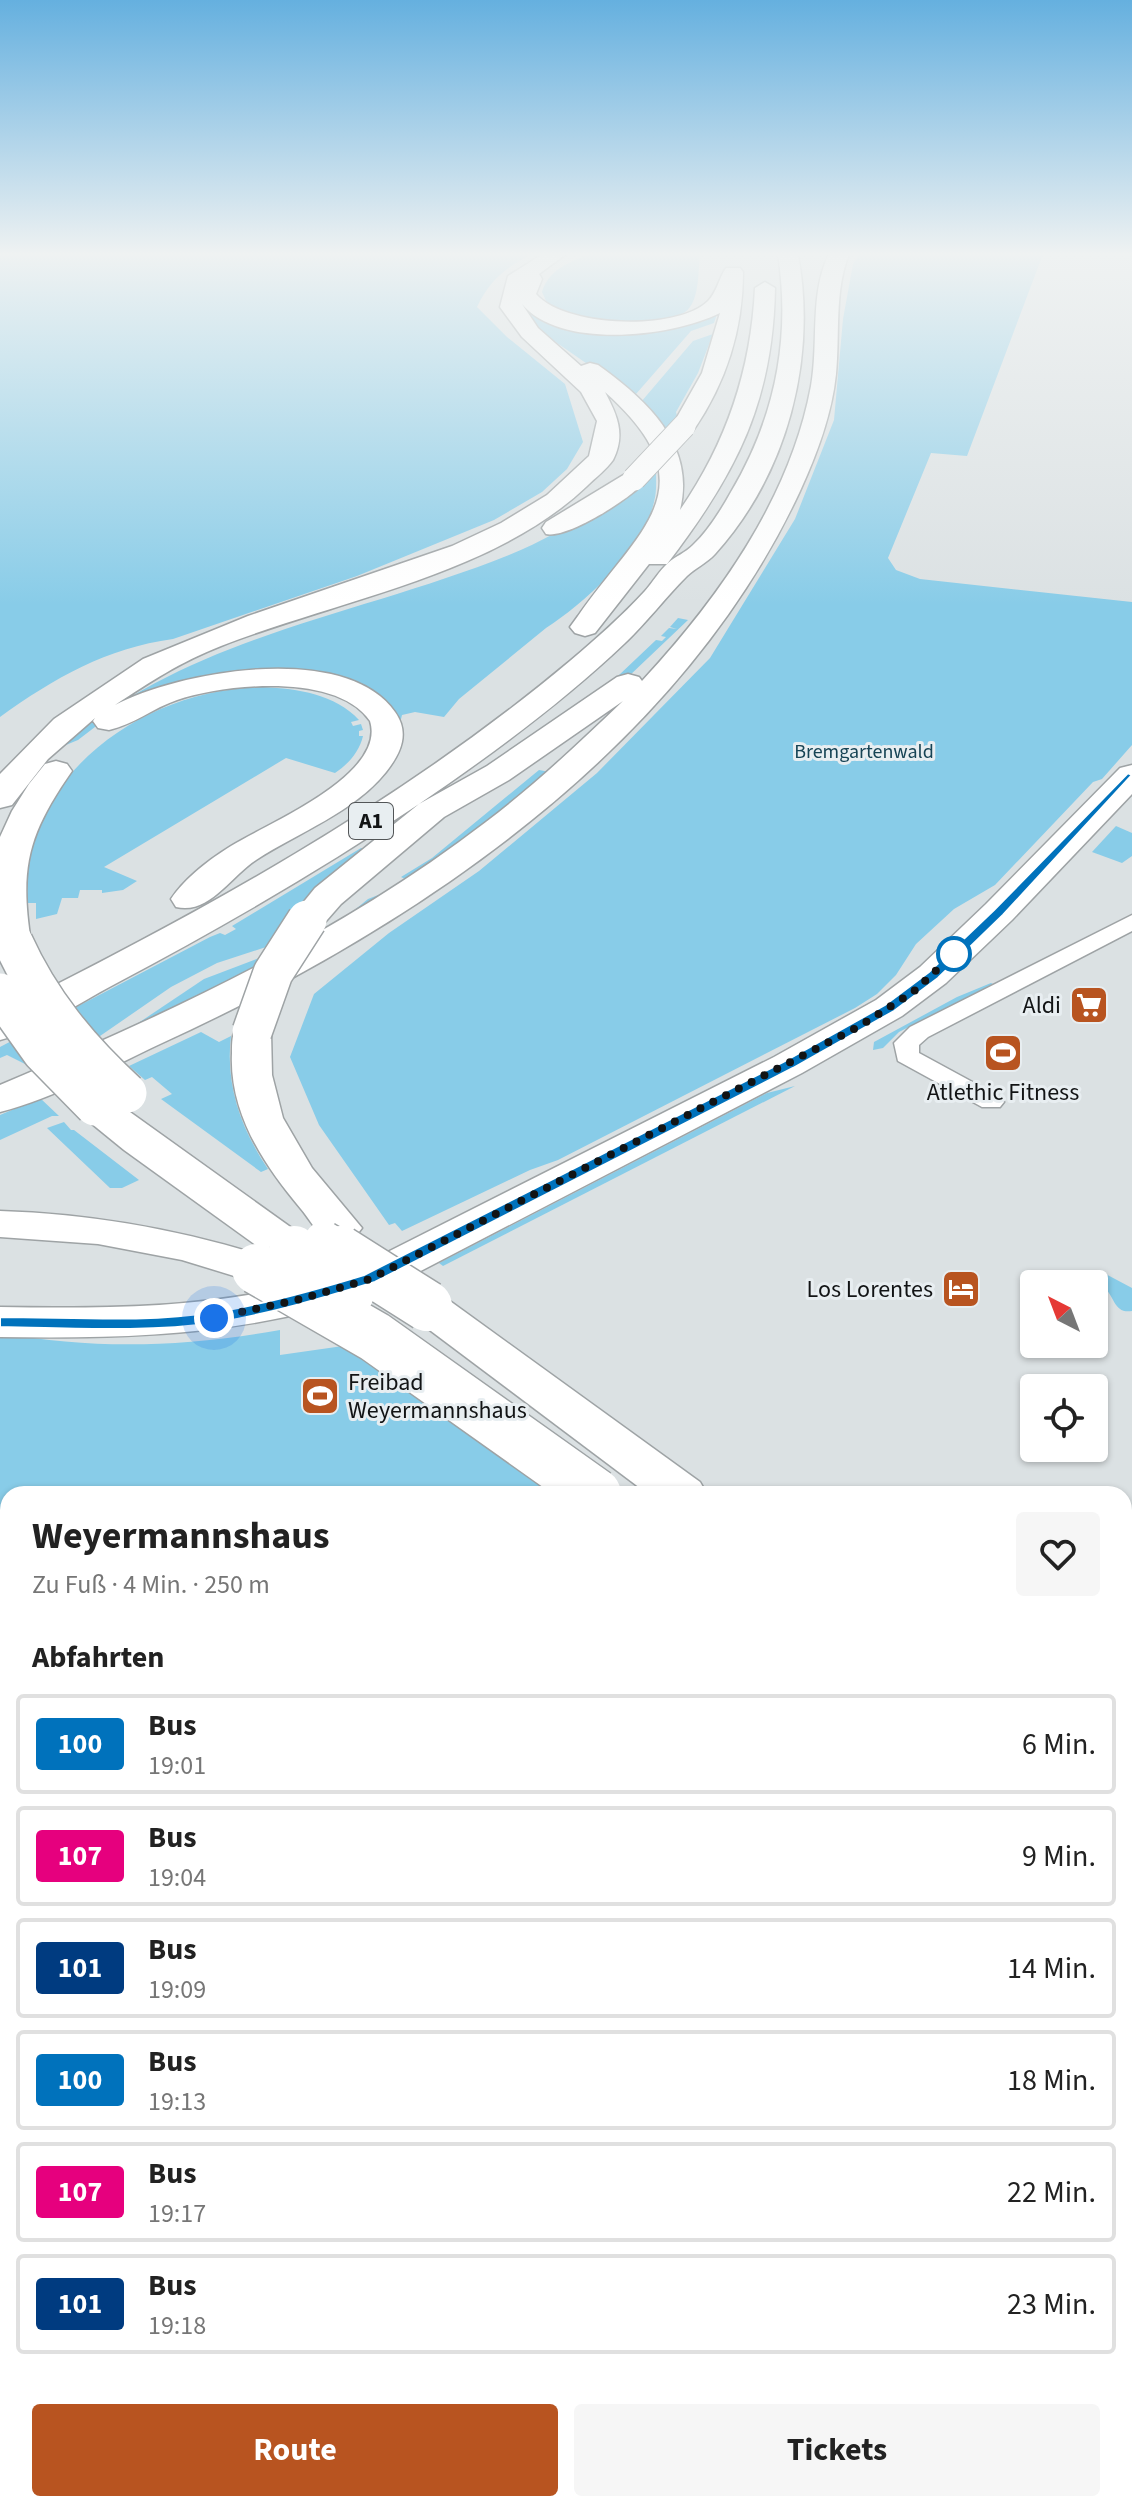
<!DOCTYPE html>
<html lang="de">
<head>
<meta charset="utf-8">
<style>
  :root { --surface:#fff; --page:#f6f6f6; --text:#222; --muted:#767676; --line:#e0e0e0; --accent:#b85420 }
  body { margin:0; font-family:"Source Sans 3",sans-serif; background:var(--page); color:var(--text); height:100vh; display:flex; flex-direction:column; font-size:30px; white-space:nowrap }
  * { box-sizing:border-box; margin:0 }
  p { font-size:26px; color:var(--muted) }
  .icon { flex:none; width:44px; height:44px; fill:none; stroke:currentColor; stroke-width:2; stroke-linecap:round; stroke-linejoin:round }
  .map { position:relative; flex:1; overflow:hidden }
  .panel { position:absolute; left:0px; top:1486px; width:1132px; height:1026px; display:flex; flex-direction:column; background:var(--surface); border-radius:24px 24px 0 0; box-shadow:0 2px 6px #0004 }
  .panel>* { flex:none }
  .badge { padding:0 16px; border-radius:6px; font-size:28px; line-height:52px }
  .needle { width:52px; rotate:318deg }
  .fabs { position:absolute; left:1020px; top:1270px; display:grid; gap:16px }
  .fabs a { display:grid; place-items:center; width:88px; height:88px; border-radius:8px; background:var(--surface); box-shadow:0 2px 6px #0004; font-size:40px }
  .you { position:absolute; width:40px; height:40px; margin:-20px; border:6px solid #fff; border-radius:50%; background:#1a73e8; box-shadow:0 0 0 12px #1a73e833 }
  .map>.badge { position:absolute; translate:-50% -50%; box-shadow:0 0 0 4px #fff }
  h2 { padding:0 32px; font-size:30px; line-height:72px }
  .round { display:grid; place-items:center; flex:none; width:84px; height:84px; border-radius:8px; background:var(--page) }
  .head { display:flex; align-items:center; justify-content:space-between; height:136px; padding:0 32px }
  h1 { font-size:38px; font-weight:700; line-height:60px }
  .action { display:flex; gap:16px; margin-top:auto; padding:16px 32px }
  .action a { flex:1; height:92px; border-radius:8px; background:var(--accent); color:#fff; font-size:32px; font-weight:700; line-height:92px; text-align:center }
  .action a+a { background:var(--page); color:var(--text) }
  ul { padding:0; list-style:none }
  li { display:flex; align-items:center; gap:24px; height:100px; margin:0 16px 12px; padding:0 16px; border:4px solid var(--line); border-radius:8px }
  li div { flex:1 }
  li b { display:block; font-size:30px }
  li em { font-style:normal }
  li .badge { min-width:88px; font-weight:700; text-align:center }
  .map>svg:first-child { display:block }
  .green { fill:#88cce8 }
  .water { fill:#41abd2 }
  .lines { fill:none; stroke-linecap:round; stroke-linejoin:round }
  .street-casing { stroke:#9ea3a5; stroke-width:3 }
  .primary-casing { stroke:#9ea3a5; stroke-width:3 }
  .highway-casing { stroke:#9ea3a5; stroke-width:3 }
  .street { fill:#fff; fill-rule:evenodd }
  .primary { fill:#fff; fill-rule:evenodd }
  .highway { fill:#fff; fill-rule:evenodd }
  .highway-bridge-far2-casing { stroke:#9ea3a5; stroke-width:25; stroke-linecap:butt }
  .highway-bridge-far1-casing { stroke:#9ea3a5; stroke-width:42; stroke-linecap:butt }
  .highway-bridge-casing { stroke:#9ea3a5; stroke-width:53; stroke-linecap:butt }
  .highway-bridge-far2 { stroke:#fff; stroke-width:23 }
  .highway-bridge-far1 { stroke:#fff; stroke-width:39 }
  .highway-bridge { stroke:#fff; stroke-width:50 }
  .line { fill:#0072bc; stroke:#fff; stroke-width:2 }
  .walk { stroke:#121415; stroke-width:8; stroke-dasharray:0 14.4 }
  .stop-dot { fill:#fff; stroke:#0072bc; stroke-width:4 }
  .labels { text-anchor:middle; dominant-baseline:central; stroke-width:6; stroke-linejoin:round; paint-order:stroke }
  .far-park-label { font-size:20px; fill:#174455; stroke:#e8eef1 }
  .shield { fill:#e8eef1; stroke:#525557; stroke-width:2 }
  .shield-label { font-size:22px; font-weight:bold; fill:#121415 }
  .poi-label { font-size:24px; fill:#121415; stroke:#e8eef1; text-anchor:end }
</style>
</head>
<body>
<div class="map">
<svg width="1132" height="2511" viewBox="0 0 1132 2511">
  <rect width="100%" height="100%" fill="#dbe1e3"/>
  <g class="green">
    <path d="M 0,254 L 532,254 C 505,268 490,280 477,307 L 507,337 L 565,384 L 583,442 L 567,469 L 542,492 L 494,520 L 357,576 L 173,639 C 107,648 54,678 0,717 Z"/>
    <path d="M 590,254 L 700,254 C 698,270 700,302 685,312 C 656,332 574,320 547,303 L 542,292 C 549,269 570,262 590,254 Z"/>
    <polygon points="859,254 1043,254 967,456 931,453 888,558 896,570 920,579 1132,602 1132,745 1102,779 1093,782 995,885 954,909 916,944 896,975 877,994 855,1008 558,1160 530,1170 402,1231 395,1223 389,1225 319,1125 290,1057 314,994 389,933 479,871 597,773 710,658 795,519 834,420 843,319 853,264"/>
    <polygon points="522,300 612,328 717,314 714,323 691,331 636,394 632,395 534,327 522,313"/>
    <polygon points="713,334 698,373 676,412 678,420 667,436 641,402 693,341"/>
    <path d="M 656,470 C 656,480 657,491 654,502 C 644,549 585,603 546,628 L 459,699 L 444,717 L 415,712 L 402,715 L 400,723 L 387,708 L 260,674 L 108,717 L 78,740 L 61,747 C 191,635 355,617 509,555 C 563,533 609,501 656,470 Z"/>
    <polygon points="678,618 688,620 628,677 618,676 656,640 662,641 666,637 661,636 669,628 677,629 670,627"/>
    <path d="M 264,687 C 298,689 335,694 359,720 L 351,722 L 353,726 L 361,724 L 363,730 L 359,731 L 359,736 L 363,736 C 359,753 347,765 335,773 L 286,758 L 104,867 L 137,881 L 123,890 L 102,893 L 102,890 L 80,890 L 78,898 L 62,898 L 57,914 L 36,919 L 36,903 L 28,903 L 27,894 C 28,875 28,851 35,834 C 70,742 169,688 264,687 Z"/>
    <polygon points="539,770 550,772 503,814 476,832 476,837 395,894 353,918 346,917 368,899 391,890 405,879 401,877 432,858"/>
    <polygon points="1116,826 1132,833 1132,856 1122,863 1092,852"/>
    <polygon points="361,848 364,849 295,909 266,947 217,963 171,987 45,1074 7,1055 0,1058 0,1047 210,937 220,933 225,935 236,929 232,926"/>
    <polygon points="259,958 251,973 107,1044 204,979"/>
    <polygon points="991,983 993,984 899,1032 883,1048 873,1050 874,1042 957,997"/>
    <path d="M 201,1032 L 219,1042 L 231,1036 C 225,1084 241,1129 268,1169 L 261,1172 L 161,1099 L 172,1094 L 152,1077 L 145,1080 L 129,1066 Z"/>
    <polygon points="795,1086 443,1266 439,1263 767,1093"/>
    <polygon points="40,1098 59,1116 52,1116 0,1140 0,1115"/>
    <polygon points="64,1122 71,1130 74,1130 139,1180 122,1188 110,1188 47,1128"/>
    <path d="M 1100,1271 L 1132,1288 L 1132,1311 C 1114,1314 1115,1297 1104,1287 L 1073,1284 L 1067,1279 Z"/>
    <path d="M 280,1330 L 280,1355 L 371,1342 L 576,1494 L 8,1494 L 8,1715 L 0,1702 L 0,1333 C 98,1350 182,1347 280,1330 Z"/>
    <polygon points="1124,1837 1132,1843 1132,2511 0,2511 0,2456 8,2450 8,2504 1124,2504"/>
    <polygon points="8,1980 8,2258 0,2247 0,1986"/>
  </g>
  <polygon class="water" points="278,2504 935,2504 932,2511 283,2511"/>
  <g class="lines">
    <g class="street-casing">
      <polygon id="street" points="1132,915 1132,931 928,1037 919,1045 919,1053 1000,1097 1004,1102 1000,1107 982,1107 898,1061 894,1043 910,1027"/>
    </g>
    <g class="primary-casing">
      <path id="primary" d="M 1132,765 L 1132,794 L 1012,920 L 946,983 L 902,1016 L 802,1073 L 386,1289 C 254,1335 138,1339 0,1337 L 0,1307 C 121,1309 239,1308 354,1269 L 774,1057 L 876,1000 L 920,967 L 986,904 L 1120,768 Z"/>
    </g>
    <g class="highway-casing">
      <g id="highway">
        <path d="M 543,254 L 566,254 L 539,274 L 542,279 L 536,294 C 564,327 676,332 708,301 C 717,292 719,278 726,268 L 740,268 L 743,272 C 743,330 726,383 693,431 L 675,431 L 672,426 L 702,373 L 720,313 C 672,337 560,350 522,304 L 538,328 L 581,366 L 590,363 L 598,365 C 647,400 696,445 680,510 C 727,442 751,370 755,288 L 765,282 L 775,288 C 773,403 736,474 667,564 L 649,564 L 595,633 L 585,636 L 575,633 L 570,627 L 578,616 C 638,529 713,488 605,392 C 617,415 626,434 613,460 C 607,469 595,478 587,486 C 494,575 338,600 221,646 C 178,663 152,681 115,705 C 179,671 346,641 395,712 C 410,733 401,753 386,772 C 353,813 299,832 256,860 C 230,877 209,915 176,907 L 171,899 C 185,878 210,859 231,846 C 268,823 387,775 370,721 C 336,672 225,684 177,700 C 153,708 133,725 109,730 L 98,728 L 93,721 L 95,718 L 48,759 L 12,805 L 0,808 L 0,774 L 54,719 L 143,659 L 248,616 L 452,546 L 501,523 L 547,495 L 589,456 L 597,421 L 581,392 L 522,337 L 500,307 L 508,276 Z"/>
        <path d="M 778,254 L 798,254 C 817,359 788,473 715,554 C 707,563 695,568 687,576 C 665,598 647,622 625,643 C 562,703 491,755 419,804 L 487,766 L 617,677 L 628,674 L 639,677 L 642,681 C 718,599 790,499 811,386 C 819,343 809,294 829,254 L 849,254 C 834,292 840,334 836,374 C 832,414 817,454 800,491 C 679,752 413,928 160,1044 C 109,1068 55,1098 0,1112 L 0,1085 C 170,1013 339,935 486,822 C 535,785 579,743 623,701 L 509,780 L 444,817 L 341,904 L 320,928 L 307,931 L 294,928 L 289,920 L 315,888 L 419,804 C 321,870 219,929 115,984 C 79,1003 40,1030 0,1040 L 0,1013 C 200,913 398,805 570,661 C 596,639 622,616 645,591 C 653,582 659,571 668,563 C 676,556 685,553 693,545 C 708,531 721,510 731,492 C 775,418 791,339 778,254 Z"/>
        <path d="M 634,471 L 643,474 L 647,479 C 634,497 567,539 546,534 L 542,528 L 546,522 L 625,474 Z"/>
        <path d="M 56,761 L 67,764 L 72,771 C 29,833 19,866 31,942 L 26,950 L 13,953 L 0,950 L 0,837 L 12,811 L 29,784 L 45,764 Z"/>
        <path d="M 252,1020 L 266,1024 L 271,1032 L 272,1075 L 283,1118 L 312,1168 L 362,1228 L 355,1237 C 346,1240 335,1243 325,1237 C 316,1232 308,1217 301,1209 C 264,1165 229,1113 232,1053 C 232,1042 232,1033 238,1024 Z"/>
        <polygon points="95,1094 109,1097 310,1241 316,1251 310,1261 294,1264 278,1261 124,1150 81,1115 75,1106 81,1097"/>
        <path d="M 0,1211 C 94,1214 183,1230 273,1259 L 279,1269 L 273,1279 L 257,1283 L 182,1260 L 98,1244 L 0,1237 Z"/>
        <polygon points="427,1292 443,1296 700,1482 707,1494 648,1494 411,1316 404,1306 411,1296"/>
        <polygon points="1124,1792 1132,1795 1132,1844 1124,1841"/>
        <polygon points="1124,1846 1132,1849 1132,1900 1124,1897"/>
      </g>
    </g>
    <use href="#street" class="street"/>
    <use href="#primary" class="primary"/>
    <use href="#highway" class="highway"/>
    <g class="highway-bridge-far2-casing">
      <polyline id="highway-bridge-far2" points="634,479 684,426"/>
    </g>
    <g class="highway-bridge-far1-casing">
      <g id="highway-bridge-far1">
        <path d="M 13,942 C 40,1002 79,1049 127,1093"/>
        <polyline points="0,993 42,1052 95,1106"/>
        <polyline points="252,1032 273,973 307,920"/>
        <polyline points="324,1241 344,1253"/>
        <polyline points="294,1251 297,1253"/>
      </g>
    </g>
    <g class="highway-bridge-casing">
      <g id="highway-bridge">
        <polyline points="294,1251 349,1293"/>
        <polyline points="340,1251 427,1306"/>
        <polyline points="257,1269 375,1337 596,1494"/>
      </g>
    </g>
    <use href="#highway-bridge-far2" class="highway-bridge-far2"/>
    <use href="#highway-bridge-far1" class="highway-bridge-far1"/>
    <use href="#highway-bridge" class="highway-bridge"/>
  </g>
  <linearGradient id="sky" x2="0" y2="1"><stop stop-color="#65b0df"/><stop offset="0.42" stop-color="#eff2f2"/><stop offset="1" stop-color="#eff2f2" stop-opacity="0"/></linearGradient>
  <rect width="1132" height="605" fill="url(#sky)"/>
  <path class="line" d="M 1128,773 L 1132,775 L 1003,915 L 938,978 L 894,1011 L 793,1068 L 375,1282 C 323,1298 269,1314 215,1323 C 144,1333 71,1328 0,1327 L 0,1317 C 71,1317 145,1323 215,1312 C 266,1304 315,1290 364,1275 L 783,1062 L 885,1005 L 929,972 L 994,910 Z"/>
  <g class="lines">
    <polyline class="walk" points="214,1318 301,1299 370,1279 860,1026 913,992 954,954"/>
  </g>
  <defs>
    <g id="supermarket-square" transform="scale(2)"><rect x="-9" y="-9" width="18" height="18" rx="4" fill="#b85420" stroke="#e8eef1"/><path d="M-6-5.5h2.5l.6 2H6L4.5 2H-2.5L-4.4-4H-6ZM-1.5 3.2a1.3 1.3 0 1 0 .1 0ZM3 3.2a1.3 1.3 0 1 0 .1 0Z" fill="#fff"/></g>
    <g id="stadium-square" transform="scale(2)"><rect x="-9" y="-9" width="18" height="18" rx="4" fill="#b85420" stroke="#e8eef1"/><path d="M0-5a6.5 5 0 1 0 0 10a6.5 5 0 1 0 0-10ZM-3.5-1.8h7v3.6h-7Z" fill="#fff"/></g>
    <g id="hotel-square" transform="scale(2)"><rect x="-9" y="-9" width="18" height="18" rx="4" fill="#b85420" stroke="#e8eef1"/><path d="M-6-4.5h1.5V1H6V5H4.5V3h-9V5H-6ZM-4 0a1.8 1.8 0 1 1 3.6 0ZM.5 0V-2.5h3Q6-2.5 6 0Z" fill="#fff"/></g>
  </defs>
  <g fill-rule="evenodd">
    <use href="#supermarket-square" x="1089" y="1005"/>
    <use href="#stadium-square" x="1003" y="1053"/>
    <use href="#hotel-square" x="961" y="1289"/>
    <use href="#stadium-square" x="320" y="1396"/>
  </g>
  <circle class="stop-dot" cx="954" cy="954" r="16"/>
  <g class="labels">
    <g class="far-park-label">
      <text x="864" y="752">Bremgartenwald</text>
    </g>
    <rect class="shield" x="349" y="803" width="44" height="36" rx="6"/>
    <g class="shield-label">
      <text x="371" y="821">A1</text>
    </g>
    <g class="poi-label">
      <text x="1061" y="1005">Aldi</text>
      <text x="1003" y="1092" text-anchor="middle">Atlethic Fitness</text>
      <text x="933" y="1289">Los Lorentes</text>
      <text x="348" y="1382" text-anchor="start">Freibad<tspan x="348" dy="28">Weyermannshaus</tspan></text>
    </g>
  </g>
</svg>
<div class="fabs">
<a><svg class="needle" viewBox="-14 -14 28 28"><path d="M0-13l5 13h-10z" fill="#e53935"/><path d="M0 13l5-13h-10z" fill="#767676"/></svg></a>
<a><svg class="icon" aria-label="locate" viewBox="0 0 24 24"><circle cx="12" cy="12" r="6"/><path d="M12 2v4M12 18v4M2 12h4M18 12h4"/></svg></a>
</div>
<div class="you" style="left:214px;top:1318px"></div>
<section class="panel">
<div class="head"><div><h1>Weyermannshaus</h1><p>Zu Fuß · 4 Min. · 250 m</p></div><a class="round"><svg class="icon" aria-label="heart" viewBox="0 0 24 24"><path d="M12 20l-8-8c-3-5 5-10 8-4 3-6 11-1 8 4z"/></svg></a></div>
<h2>Abfahrten</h2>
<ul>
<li><span class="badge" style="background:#0072bc;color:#fff">100</span><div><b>Bus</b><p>19:01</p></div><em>6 Min.</em></li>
<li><span class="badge" style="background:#e6007e;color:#fff">107</span><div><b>Bus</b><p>19:04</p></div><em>9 Min.</em></li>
<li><span class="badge" style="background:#003b80;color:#fff">101</span><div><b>Bus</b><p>19:09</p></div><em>14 Min.</em></li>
<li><span class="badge" style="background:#0072bc;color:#fff">100</span><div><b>Bus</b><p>19:13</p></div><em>18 Min.</em></li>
<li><span class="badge" style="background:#e6007e;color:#fff">107</span><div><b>Bus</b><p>19:17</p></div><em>22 Min.</em></li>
<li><span class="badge" style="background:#003b80;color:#fff">101</span><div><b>Bus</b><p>19:18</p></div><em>23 Min.</em></li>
</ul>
<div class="action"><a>Route</a><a>Tickets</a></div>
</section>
</div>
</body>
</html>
